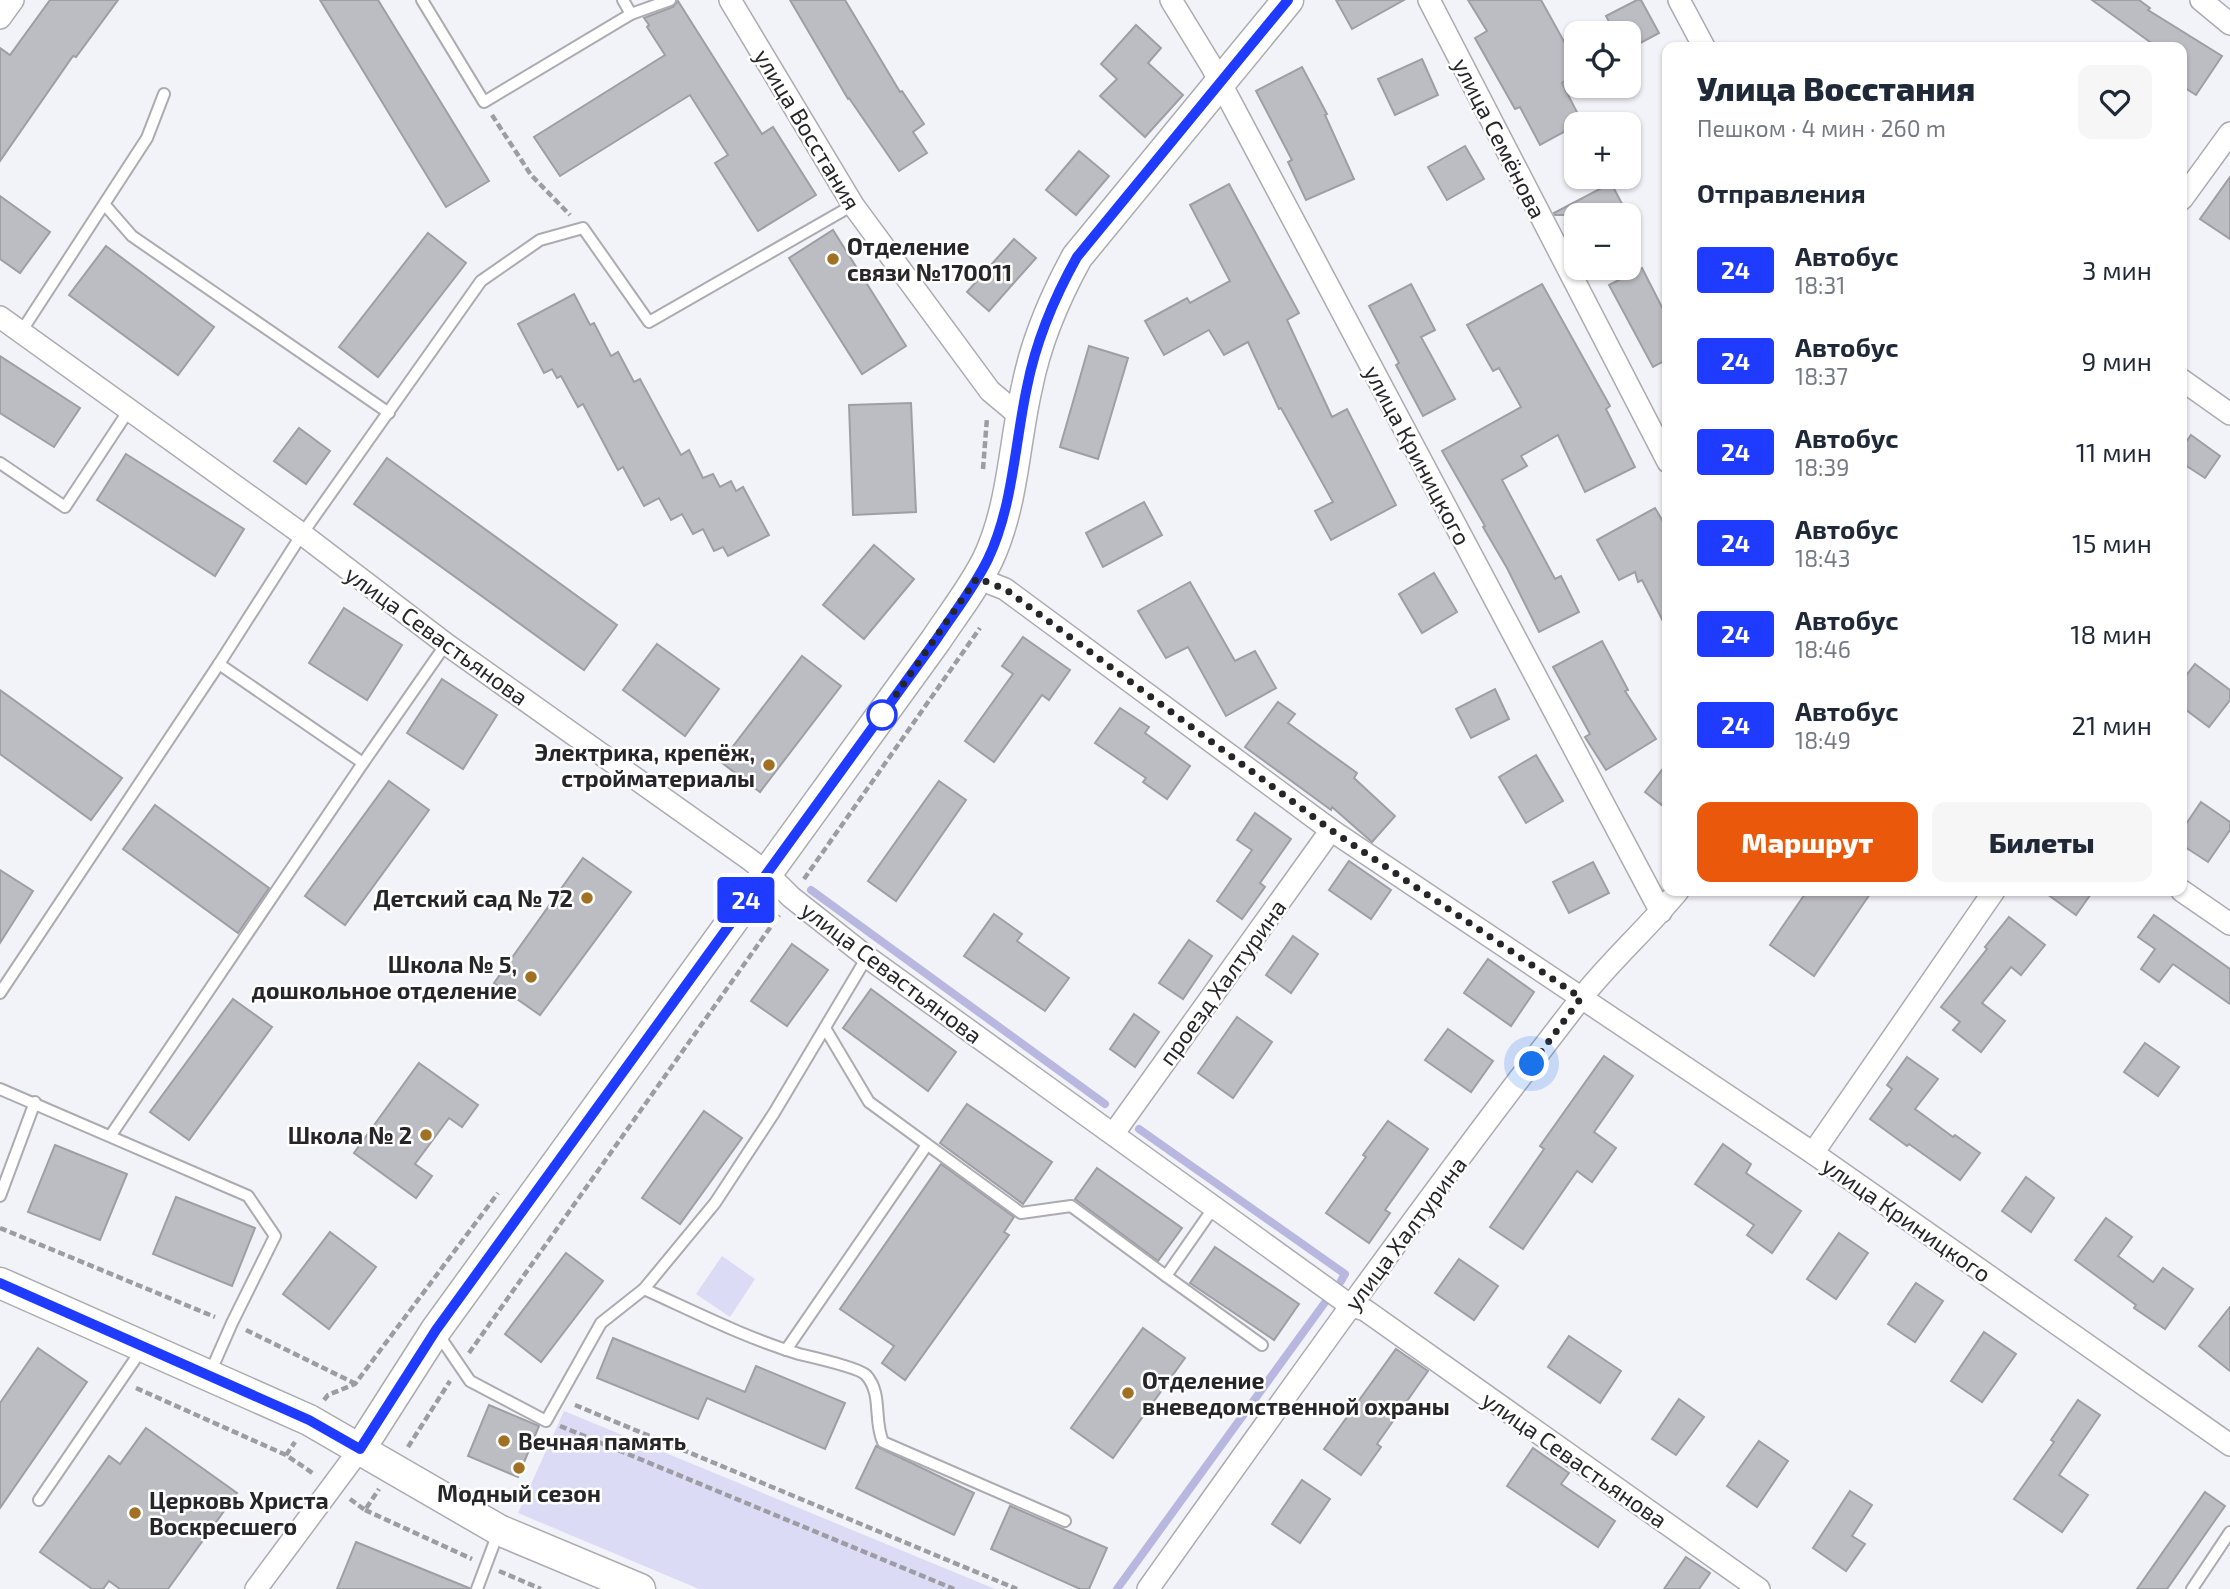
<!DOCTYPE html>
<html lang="ru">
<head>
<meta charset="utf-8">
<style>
  :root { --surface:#fff; --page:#f6f6f7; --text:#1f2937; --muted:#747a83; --accent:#ea580c }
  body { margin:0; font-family:"Exo 2",sans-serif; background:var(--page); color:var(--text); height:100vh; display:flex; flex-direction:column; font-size:26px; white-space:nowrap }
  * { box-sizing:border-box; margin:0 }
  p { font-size:23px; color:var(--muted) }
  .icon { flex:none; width:38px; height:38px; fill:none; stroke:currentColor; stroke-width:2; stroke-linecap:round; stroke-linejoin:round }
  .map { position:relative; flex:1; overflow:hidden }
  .details { position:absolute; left:1662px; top:42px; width:525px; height:854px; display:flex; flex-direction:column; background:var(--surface); border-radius:14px; box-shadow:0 2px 5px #0004 }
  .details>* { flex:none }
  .badge { padding:0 14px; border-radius:5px; font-size:24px; line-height:46px }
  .controls { position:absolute; left:1564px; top:21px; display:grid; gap:14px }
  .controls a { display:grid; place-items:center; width:77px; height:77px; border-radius:14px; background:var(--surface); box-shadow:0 2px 5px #0004; font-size:35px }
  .you { position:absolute; width:35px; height:35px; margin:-18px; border:5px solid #fff; border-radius:50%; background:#1a73e8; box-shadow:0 0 0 10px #1a73e833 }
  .map>.badge { position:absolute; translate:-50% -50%; box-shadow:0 0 0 4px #fff }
  h2 { padding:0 35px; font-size:26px; line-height:63px }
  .round { display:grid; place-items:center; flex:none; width:74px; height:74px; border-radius:14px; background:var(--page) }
  .head { display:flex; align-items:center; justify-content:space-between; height:119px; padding:0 35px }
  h1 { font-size:33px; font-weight:800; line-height:52px }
  .primary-button { display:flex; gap:14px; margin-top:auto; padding:14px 35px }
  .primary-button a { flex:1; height:80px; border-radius:14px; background:var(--accent); color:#fff; font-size:28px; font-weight:800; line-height:80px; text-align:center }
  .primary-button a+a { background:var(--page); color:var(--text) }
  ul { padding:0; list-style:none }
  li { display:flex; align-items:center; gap:21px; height:91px; padding:0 35px }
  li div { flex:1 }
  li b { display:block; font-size:26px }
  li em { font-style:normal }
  li .badge { min-width:77px; font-weight:700; text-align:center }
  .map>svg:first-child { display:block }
  .green { fill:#dbdbf6 }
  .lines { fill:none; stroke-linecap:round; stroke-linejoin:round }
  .stream { stroke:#b7b7df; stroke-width:8 }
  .building { fill:#bcbcc3; stroke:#9e9ea4; stroke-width:2 }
  .lane-casing { stroke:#ababb1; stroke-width:14 }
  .street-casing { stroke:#ababb1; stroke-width:24 }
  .secondary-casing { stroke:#ababb1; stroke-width:33 }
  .path { stroke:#9c9ca2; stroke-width:4.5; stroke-dasharray:7 3.5; stroke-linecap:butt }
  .lane { stroke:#fff; stroke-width:10 }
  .street { stroke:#fff; stroke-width:21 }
  .secondary { stroke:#fff; stroke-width:30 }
  .line-casing { stroke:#fff; stroke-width:16 }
  .line { stroke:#1f3bff; stroke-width:10 }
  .walk { stroke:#262629; stroke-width:7; stroke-dasharray:0 12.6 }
  .poi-dot { fill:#a07123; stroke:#fff; stroke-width:2.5 }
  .stop-dot { fill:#fff; stroke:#1f3bff; stroke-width:3.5 }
  .labels { text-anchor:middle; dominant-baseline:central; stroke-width:5; stroke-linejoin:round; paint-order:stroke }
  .street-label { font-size:23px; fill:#262629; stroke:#fff }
  .poi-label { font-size:23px; font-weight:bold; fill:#262629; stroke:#fff; text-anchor:start }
</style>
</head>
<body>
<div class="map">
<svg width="2230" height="1589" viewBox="0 0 2230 1589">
  <rect width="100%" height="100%" fill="#f2f2f9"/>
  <g class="green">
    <polygon points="722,1256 755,1279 730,1317 696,1294"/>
    <polygon points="564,1411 995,1589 699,1589 518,1513"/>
  </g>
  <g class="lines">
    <g class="stream">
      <polyline points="811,890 1105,1104"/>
      <polyline points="1139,1129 1345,1274 1341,1281"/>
      <polyline points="1117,1589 1326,1301"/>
    </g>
  </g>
  <g class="building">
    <polygon points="50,0 118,0 76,57 73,56 0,161 0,48 10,55"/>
    <polygon points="320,0 378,0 489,181 446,207"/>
    <polygon points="790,0 845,0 900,92 902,91 924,124 913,132 927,153 899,171 849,98 848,99"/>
    <polygon points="1336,0 1404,0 1352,29"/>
    <polygon points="1468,0 1541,0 1577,65 1577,75 1562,83 1582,122 1540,145 1520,107 1515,109 1475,38 1487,31"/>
    <polygon points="1637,0 1641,0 1659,33 1629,49 1629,33 1615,33 1606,16"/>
    <polygon points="2092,0 2139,0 2150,8 2148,10 2222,56 2196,95 2182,86 2182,47 2157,47"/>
    <polygon points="678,1 762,134 773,127 816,195 758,231 715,163 728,155 690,95 560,176 534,137 665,55 647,27 649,25 644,18 673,7"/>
    <polygon points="1136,25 1161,48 1148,63 1183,95 1145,137 1100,96 1117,79 1101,64"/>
    <polygon points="1422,59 1438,95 1395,115 1378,79"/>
    <polygon points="1302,67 1327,114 1325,115 1354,179 1306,200 1288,162 1292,160 1256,91"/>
    <polygon points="1465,146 1484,179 1447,200 1428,167"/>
    <polygon points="1079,151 1109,176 1076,215 1046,190"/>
    <polygon points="2230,177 2230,239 2200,219"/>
    <polygon points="1611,183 1628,215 1555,215 1554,213"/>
    <polygon points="1229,184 1299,313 1287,320 1332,417 1347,409 1396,505 1331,540 1315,511 1333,502 1281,408 1279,409 1248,342 1224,355 1209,330 1164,355 1145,321 1187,298 1190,303 1230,281 1190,205"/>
    <polygon points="0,196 50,232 20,273 0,259"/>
    <polygon points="833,230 906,346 862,374 789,258"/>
    <polygon points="428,233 466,263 378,377 339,347"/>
    <polygon points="1014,239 1036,258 989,311 967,292"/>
    <polygon points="106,246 214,327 178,375 69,295"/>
    <polygon points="1642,268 1668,319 1668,359 1653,367 1609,285"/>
    <polygon points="1411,284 1435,330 1421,337 1455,399 1423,416 1396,365 1399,363 1369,306"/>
    <polygon points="1542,284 1610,406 1606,409 1635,467 1585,492 1558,435 1521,456 1527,466 1502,480 1555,579 1561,576 1579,612 1539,632 1507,568 1483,527 1485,526 1442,451 1521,407 1499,368 1493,371 1467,325"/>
    <polygon points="574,294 590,325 594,323 611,356 618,352 634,382 640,379 681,455 689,450 703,478 713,474 720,487 731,481 736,491 743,487 769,535 728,556 723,547 714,551 703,529 693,534 682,514 671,520 659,498 644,506 623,467 618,470 583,404 578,407 561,376 557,378 552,369 544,373 518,324"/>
    <polygon points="1089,346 1128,358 1098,459 1060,447"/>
    <polygon points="0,356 80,408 54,447 0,413"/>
    <polygon points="911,403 916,512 853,515 849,405"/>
    <polygon points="299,428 330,451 306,484 274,461"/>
    <polygon points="2191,435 2220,456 2205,478 2182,463 2182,448"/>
    <polygon points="126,454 244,529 215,576 97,500"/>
    <polygon points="387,458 617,625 584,670 354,504"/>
    <polygon points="1144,502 1162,535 1103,567 1086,533"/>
    <polygon points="1655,508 1668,530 1668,631 1642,580 1638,582 1635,572 1619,580 1597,540"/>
    <polygon points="874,545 914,579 864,639 823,605"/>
    <polygon points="1434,573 1457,612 1422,633 1399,594"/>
    <polygon points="1190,582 1235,661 1255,651 1276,688 1226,716 1188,647 1166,658 1138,611"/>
    <polygon points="344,608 402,645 367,700 309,663"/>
    <polygon points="1023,637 1070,670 1049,700 1042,695 994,762 965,741 1013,674 1002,666"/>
    <polygon points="1602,641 1628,690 1625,691 1656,739 1606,770 1585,737 1590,734 1553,667"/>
    <polygon points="657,644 719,689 685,736 623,690"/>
    <polygon points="802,656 841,686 760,792 721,762"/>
    <polygon points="2195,664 2230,690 2230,700 2209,727 2182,707 2182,681"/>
    <polygon points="442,679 497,715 463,769 407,733"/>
    <polygon points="1495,689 1509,719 1471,738 1456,709"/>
    <polygon points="0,690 122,778 91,820 0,754"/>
    <polygon points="1278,702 1295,714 1288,723 1357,773 1354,778 1395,816 1372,842 1332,807 1331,810 1245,747"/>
    <polygon points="1120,708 1149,727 1145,733 1190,766 1167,799 1143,782 1146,778 1095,743"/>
    <polygon points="1536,755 1563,801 1526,823 1499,777"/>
    <polygon points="1668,762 1668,810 1645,792"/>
    <polygon points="389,781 429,810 345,925 305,896"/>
    <polygon points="939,781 966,800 896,901 868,881"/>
    <polygon points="2201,802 2230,822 2230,830 2208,862 2182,845 2182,830"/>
    <polygon points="155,805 269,888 238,933 123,849"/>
    <polygon points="1255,813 1291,839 1260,883 1265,887 1242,919 1217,901 1252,850 1237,840"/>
    <polygon points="583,858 631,892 540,1015 494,983"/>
    <polygon points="1349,861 1391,890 1371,919 1329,890"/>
    <polygon points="1593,862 1609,893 1569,913 1553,882"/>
    <polygon points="0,870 33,891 0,943"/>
    <polygon points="1807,891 1872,891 1814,976 1770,945"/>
    <polygon points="2043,891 2093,891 2076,915"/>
    <polygon points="994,914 1022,934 1017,941 1069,978 1045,1011 964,956"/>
    <polygon points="2154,915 2230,969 2230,1004 2173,964 2159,982 2141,969 2155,949 2138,937"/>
    <polygon points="2009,917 2045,945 2021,975 2011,967 1982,1003 2005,1021 1981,1052 1953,1030 1960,1022 1941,1007 1987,949 1985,947"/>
    <polygon points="1293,936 1318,954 1291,993 1266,975"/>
    <polygon points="1189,940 1212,956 1183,999 1159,983"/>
    <polygon points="792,944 828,970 787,1026 751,1001"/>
    <polygon points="1488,959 1534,992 1511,1026 1464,993"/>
    <polygon points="871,989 956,1052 928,1091 843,1028"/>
    <polygon points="233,999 272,1027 189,1140 150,1112"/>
    <polygon points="1134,1014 1159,1032 1135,1067 1110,1049"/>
    <polygon points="1237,1017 1272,1042 1233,1098 1198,1073"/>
    <polygon points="1448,1029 1493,1061 1471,1092 1425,1060"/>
    <polygon points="2145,1043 2179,1067 2158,1096 2124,1072"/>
    <polygon points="1604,1056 1633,1076 1594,1132 1616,1148 1592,1182 1577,1171 1523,1249 1490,1227 1544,1149 1540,1146"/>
    <polygon points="1907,1057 1938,1079 1915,1109 1953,1137 1955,1135 1980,1153 1960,1180 1909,1144 1907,1146 1870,1119 1892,1089 1887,1085"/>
    <polygon points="419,1063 478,1105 462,1127 449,1118 415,1164 432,1176 416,1198 354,1153"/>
    <polygon points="967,1104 1052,1162 1023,1204 940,1143"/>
    <polygon points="704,1111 742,1138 680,1224 642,1198"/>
    <polygon points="1388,1121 1428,1149 1385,1210 1390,1213 1369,1243 1326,1213 1366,1157 1363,1155"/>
    <polygon points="1723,1144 1751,1164 1746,1173 1801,1211 1772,1253 1747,1235 1754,1225 1695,1184"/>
    <polygon points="55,1145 127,1174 100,1240 28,1212"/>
    <polygon points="941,1164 1014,1217 1004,1232 1009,1235 905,1380 882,1363 894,1346 840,1309"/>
    <polygon points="1097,1168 1182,1228 1158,1261 1075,1199"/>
    <polygon points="2026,1177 2054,1198 2031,1232 2002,1211"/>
    <polygon points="176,1197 255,1228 232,1286 153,1254"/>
    <polygon points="2106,1218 2132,1237 2118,1256 2153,1282 2163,1268 2193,1289 2165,1329 2134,1308 2136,1305 2075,1260"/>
    <polygon points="330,1232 376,1267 329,1329 283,1294"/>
    <polygon points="1839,1233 1868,1253 1836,1299 1807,1279"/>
    <polygon points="1215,1247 1299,1304 1274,1340 1190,1283"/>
    <polygon points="566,1253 603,1281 541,1362 505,1334"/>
    <polygon points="1459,1259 1498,1286 1474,1320 1435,1293"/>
    <polygon points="1916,1283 1943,1301 1915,1342 1888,1324"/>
    <polygon points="2230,1307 2230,1371 2199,1346"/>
    <polygon points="1143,1328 1185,1358 1113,1458 1071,1428"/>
    <polygon points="1984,1332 2016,1354 1982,1402 1951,1381"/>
    <polygon points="1569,1336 1621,1371 1600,1403 1548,1367"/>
    <polygon points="613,1338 745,1392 756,1366 845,1403 825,1449 707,1398 698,1419 597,1378"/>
    <polygon points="38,1348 87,1382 0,1508 0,1403"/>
    <polygon points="1396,1349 1428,1371 1377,1444 1381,1447 1361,1475 1324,1449"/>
    <polygon points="1679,1399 1704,1417 1676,1455 1652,1439"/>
    <polygon points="2078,1400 2100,1415 2059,1475 2088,1495 2062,1532 2014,1499 2054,1442 2051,1440"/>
    <polygon points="489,1405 539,1426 518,1477 468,1456"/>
    <polygon points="146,1428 237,1493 168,1589 120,1589 109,1581 103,1589 92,1589 40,1552 109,1456 120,1464"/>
    <polygon points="1759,1441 1788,1461 1757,1507 1727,1486"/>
    <polygon points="876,1446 974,1493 954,1535 856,1488"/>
    <polygon points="1533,1448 1569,1473 1561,1484 1615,1521 1598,1547 1507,1486"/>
    <polygon points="1302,1480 1330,1499 1300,1543 1272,1524"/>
    <polygon points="1850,1491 1872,1505 1852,1536 1865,1544 1846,1571 1813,1548"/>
    <polygon points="2205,1492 2225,1506 2167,1589 2137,1589"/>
    <polygon points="1010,1506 1107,1548 1089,1589 1080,1589 991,1549"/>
    <polygon points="356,1542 469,1588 469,1589 337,1589"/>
    <polygon points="1686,1557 1710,1573 1699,1589 1664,1589"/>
  </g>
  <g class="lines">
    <g class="lane-casing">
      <g id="lane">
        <polyline points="422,0 484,102 631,14 670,0"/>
        <polyline points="623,0 631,14"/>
        <polyline points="105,205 132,236 389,413"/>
        <polyline points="21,332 147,138 164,94"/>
        <polyline points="0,463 65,507 129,410"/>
        <polyline points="363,763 446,644"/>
        <polyline points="0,993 219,664"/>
        <polyline points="825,1028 869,1102 1021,1213 1071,1206 1166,1276 1214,1207"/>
        <polyline points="0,1089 248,1196 275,1236 232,1323 210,1373"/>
        <polyline points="111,1135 363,763 219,664 302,534 481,281 540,240 583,228 649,322 853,205"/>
        <polyline points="0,1196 35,1102"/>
        <polyline points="1166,1276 1262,1345"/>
        <path d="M 644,1289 C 695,1312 746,1338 799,1354 C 812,1357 859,1368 866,1375 C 883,1394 873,1420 883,1442 L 1065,1521"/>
        <polyline points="438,1334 470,1381 546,1421 601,1323 644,1289 715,1203 774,1113 867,957"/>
        <polyline points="786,1350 927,1145"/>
        <polyline points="39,1500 142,1349"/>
        <polyline points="477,1589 498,1533"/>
        <polyline points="2192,1589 2230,1532"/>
      </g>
    </g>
    <g class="street-casing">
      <g id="street">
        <polyline points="730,0 853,205 990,391 1021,417"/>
        <polyline points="1171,0 1212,67 1661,912"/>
        <polyline points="1429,0 1668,462"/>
        <polyline points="1679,0 1704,47"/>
        <polyline points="2201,0 2230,24"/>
        <polyline points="0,18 13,0"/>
        <polyline points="2182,199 2230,133"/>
        <polyline points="0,317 302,534 446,644 749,859 766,872 791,897 867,957 1351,1306 1365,1310 1759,1589"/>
        <polyline points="2182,380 2230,414"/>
        <polyline points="977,578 1005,589 1331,830 1813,1153 2230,1445"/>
        <polyline points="2182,891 2230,924"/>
        <polyline points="1114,1133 1331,830"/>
        <polyline points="1813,1153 1994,891"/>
        <polyline points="256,1589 360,1449"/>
        <path d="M 1148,1589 C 1289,1391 1430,1193 1579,1001 C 1609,962 1647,929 1678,891"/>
      </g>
    </g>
    <g class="secondary-casing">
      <g id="secondary">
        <polyline points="0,1283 309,1420 499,1530 640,1589"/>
        <path d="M 360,1449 L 436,1330 L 936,640 C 953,614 974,588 988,559 C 1013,506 1014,443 1027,387 C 1036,341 1054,299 1077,257 L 1288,0"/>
      </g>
    </g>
    <g class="path">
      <polyline points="492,115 531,175 570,215"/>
      <polyline points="983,469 987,418"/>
      <polyline points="804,879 980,628"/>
      <polyline points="0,1228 215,1317"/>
      <polyline points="246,1330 354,1383"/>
      <polyline points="469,1353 779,915"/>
      <polyline points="136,1388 286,1455 314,1474"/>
      <polyline points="324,1400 328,1395 355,1384 498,1193"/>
      <polyline points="575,1405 1017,1589"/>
      <polyline points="560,1426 954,1589"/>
      <polyline points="408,1447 450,1381"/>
      <polyline points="286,1455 295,1442"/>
      <polyline points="350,1499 365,1510 379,1489"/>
      <polyline points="365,1510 472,1559"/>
      <polyline points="499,1571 541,1589"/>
    </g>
    <use href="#lane" class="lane"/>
    <use href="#street" class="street"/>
    <use href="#secondary" class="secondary"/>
  </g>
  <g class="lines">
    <g class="line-casing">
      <path id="line" d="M 0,1283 L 309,1420 L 360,1449 L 436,1330 L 936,640 C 953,614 974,588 988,559 C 1013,507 1015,442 1027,387 C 1036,341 1054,298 1077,257 L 1288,0"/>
    </g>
    <use href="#line" class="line"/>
    <polyline class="walk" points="882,715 977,578 1005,589 1331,830 1581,998 1532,1064"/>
  </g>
  <g class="poi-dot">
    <circle cx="833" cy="259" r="7"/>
    <circle cx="769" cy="765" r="7"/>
    <circle cx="587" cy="898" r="7"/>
    <circle cx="531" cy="977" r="7"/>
    <circle cx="426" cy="1135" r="7"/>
    <circle cx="1128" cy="1393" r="7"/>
    <circle cx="504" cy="1441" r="7"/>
    <circle cx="519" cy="1468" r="7"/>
    <circle cx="135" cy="1513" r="7"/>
  </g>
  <circle class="stop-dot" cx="882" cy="715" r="14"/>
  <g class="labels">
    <g class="street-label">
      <text transform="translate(808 129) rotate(59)">улица Восстания</text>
      <text transform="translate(1500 138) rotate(63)">улица Семёнова</text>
      <text transform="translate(1418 455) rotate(62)">улица Криницкого</text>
      <text transform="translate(437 635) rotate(36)">улица Севастьянова</text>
      <text transform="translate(892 972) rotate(37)">улица Севастьянова</text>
      <text transform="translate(1222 982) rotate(-54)">проезд Халтурина</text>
      <text transform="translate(1907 1219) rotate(35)">улица Криницкого</text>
      <text transform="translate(1405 1233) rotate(-53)">улица Халтурина</text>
      <text transform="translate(1575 1459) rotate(35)">улица Севастьянова</text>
    </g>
    <g class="poi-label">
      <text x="847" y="246">Отделение<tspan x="847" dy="26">связи №170011</tspan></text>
      <text x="755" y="752" text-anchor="end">Электрика, крепёж,<tspan x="755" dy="26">стройматериалы</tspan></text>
      <text x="573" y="898" text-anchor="end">Детский сад № 72</text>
      <text x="517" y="964" text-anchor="end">Школа № 5,<tspan x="517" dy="26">дошкольное отделение</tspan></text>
      <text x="412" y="1135" text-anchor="end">Школа № 2</text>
      <text x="1142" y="1380">Отделение<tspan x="1142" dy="26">вневедомственной охраны</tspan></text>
      <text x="518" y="1441">Вечная память</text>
      <text x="519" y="1493" text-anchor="middle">Модный сезон</text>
      <text x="149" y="1500">Церковь Христа<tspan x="149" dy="26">Воскресшего</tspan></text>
    </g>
  </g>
</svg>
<div class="controls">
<a><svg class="icon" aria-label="locate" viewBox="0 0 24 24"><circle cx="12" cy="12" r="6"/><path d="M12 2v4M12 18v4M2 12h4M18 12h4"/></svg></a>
<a>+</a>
<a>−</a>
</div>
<div class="you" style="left:1532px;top:1064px"></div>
<b class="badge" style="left:746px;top:900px;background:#1f3bff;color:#fff">24</b>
<section class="details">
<div class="head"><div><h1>Улица Восстания</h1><p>Пешком · 4 мин · 260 m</p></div><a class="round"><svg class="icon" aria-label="heart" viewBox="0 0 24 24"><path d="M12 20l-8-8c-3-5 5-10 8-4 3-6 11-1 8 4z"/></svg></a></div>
<h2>Отправления</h2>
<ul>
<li><span class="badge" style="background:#1f3bff;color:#fff">24</span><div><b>Автобус</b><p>18:31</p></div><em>3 мин</em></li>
<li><span class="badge" style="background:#1f3bff;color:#fff">24</span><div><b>Автобус</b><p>18:37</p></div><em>9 мин</em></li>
<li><span class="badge" style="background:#1f3bff;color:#fff">24</span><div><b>Автобус</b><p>18:39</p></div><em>11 мин</em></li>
<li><span class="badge" style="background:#1f3bff;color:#fff">24</span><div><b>Автобус</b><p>18:43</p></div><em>15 мин</em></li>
<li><span class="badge" style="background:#1f3bff;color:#fff">24</span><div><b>Автобус</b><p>18:46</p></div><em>18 мин</em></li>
<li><span class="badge" style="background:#1f3bff;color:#fff">24</span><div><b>Автобус</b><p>18:49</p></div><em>21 мин</em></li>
</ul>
<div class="primary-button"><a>Маршрут</a><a>Билеты</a></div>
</section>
</div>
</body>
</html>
